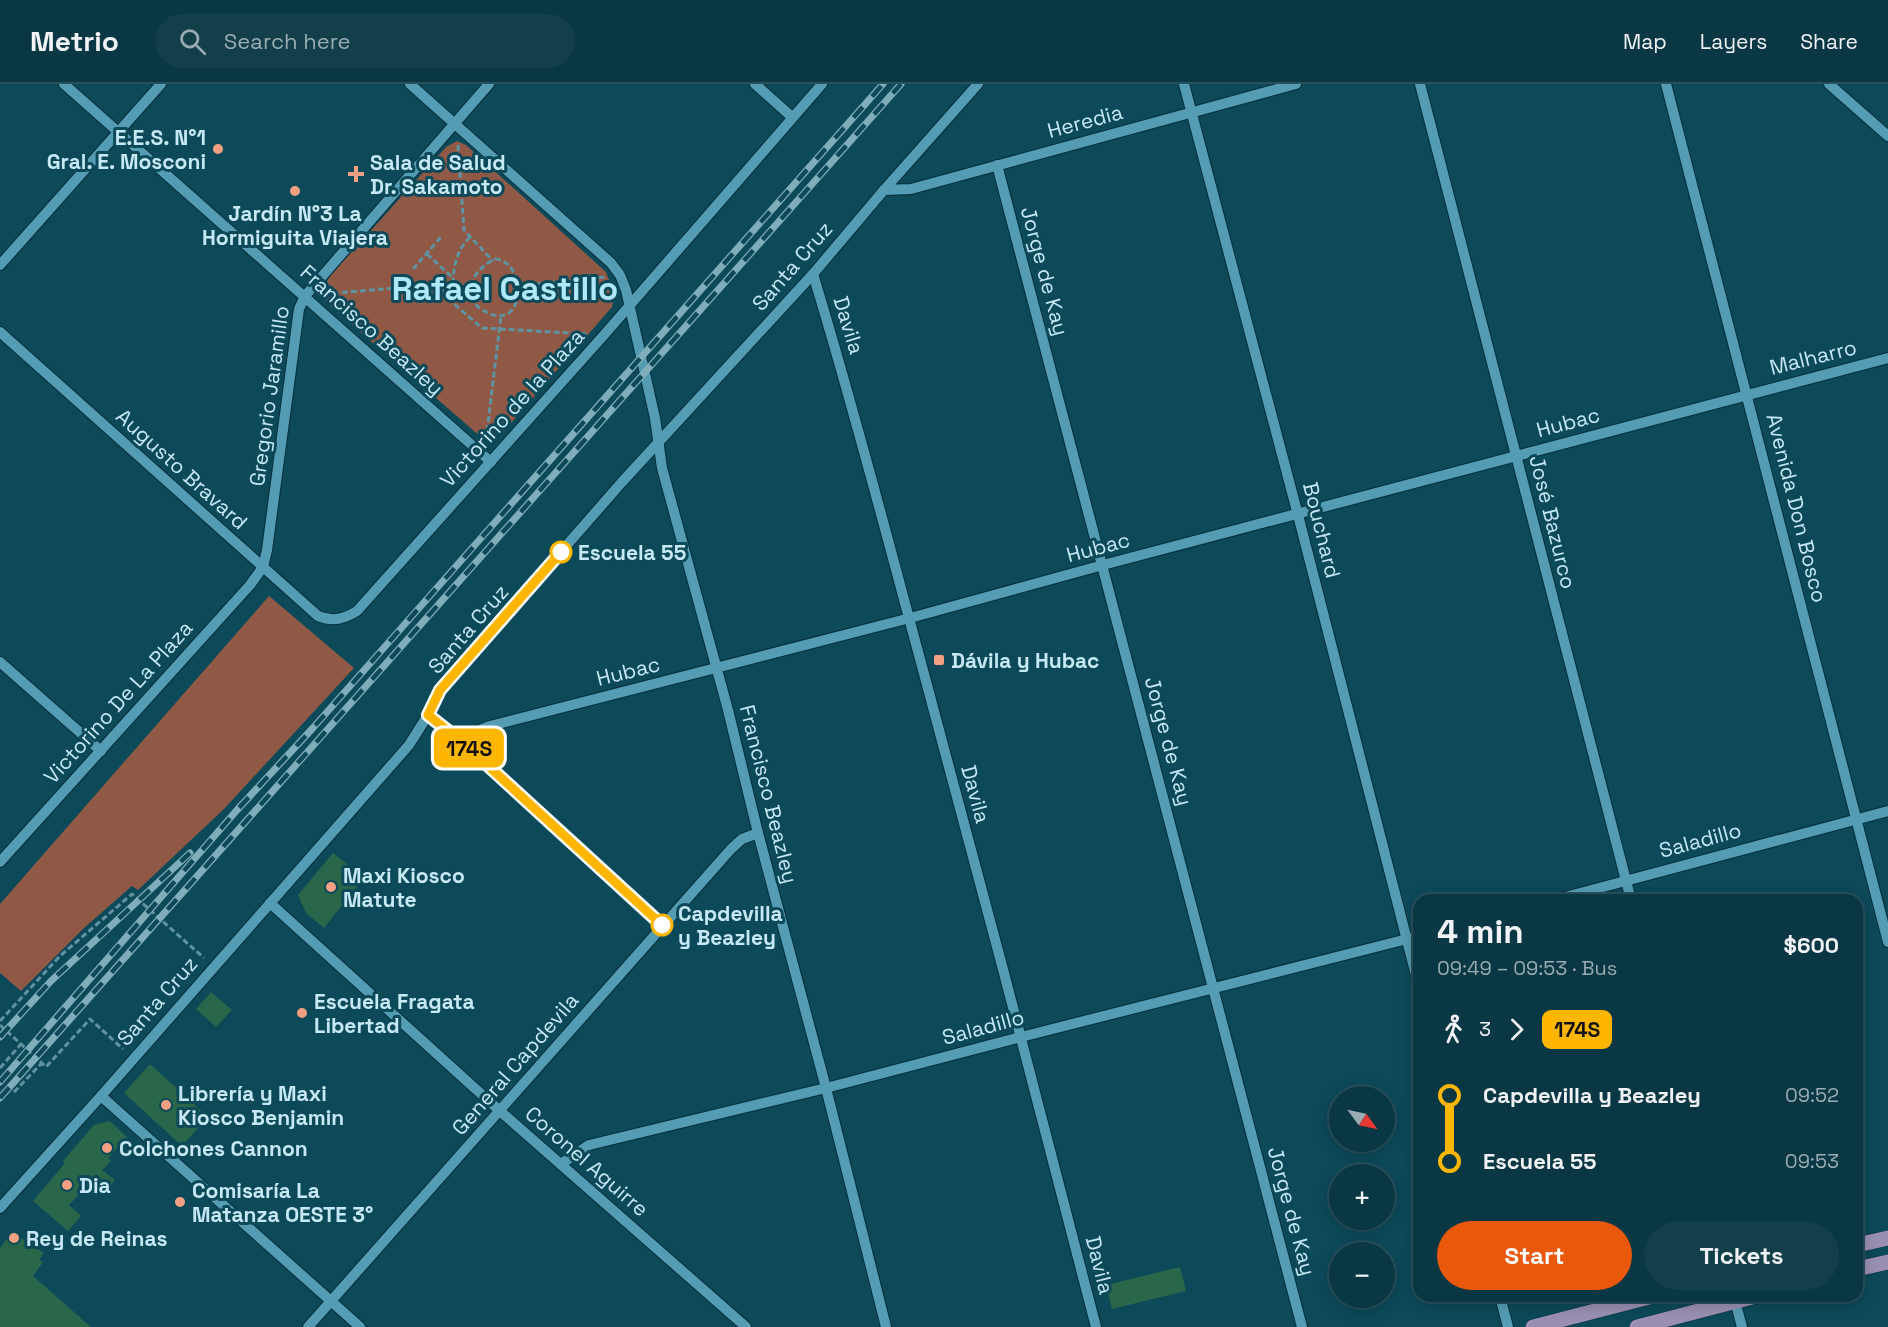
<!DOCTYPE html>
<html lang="en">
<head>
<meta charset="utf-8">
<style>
  :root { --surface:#093743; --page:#123f4a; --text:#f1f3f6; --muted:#99acb2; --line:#29515c; --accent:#ea580c }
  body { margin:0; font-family:"Space Grotesk",sans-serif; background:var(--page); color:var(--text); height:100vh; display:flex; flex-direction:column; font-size:22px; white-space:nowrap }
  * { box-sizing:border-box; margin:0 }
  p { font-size:20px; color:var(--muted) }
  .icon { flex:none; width:33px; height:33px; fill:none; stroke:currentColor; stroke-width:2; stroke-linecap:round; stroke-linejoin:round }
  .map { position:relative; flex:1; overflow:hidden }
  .details { position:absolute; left:1413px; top:810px; width:450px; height:408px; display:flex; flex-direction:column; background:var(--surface); border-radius:18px; box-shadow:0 3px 15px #0003,0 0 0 2px var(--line) }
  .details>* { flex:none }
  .badge { padding:0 12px; border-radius:9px; font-size:21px; line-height:39px }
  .needle { width:39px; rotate:123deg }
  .fabs { position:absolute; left:1329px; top:1002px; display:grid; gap:12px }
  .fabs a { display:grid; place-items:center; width:66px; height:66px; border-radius:50%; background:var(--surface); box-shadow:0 3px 15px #0003,0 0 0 2px var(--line); font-size:30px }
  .map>.badge { position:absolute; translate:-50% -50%; box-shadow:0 0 0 3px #fff }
  .legs { display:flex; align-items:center; gap:9px; height:66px; padding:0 24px; font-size:20px }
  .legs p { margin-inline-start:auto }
  .headline { display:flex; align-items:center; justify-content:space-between; height:102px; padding:0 24px }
  h1 { font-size:33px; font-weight:600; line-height:45px }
  .primary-button { display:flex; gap:12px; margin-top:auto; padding:12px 24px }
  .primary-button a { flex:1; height:69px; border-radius:36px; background:var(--accent); color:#fff; font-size:24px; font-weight:600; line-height:69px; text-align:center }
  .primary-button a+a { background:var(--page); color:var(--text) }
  ul { padding:0 24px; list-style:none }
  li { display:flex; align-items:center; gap:21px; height:66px; font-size:22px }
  li i { display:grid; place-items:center; width:9px; height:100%; margin:0 8px; background:currentColor }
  li i::after { content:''; width:15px; height:15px; margin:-8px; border:4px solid; border-radius:50%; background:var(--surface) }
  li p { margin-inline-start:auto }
  li:first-child i { background:linear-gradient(#0000 50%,currentColor 0) }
  li:last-child i { background:linear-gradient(currentColor 50%,#0000 0) }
  header { display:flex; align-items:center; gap:36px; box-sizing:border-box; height:84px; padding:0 30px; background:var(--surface); border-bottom:2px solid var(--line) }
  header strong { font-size:28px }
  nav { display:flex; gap:33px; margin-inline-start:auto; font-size:21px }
  .search { width:420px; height:54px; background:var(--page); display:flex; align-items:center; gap:15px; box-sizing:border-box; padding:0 21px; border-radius:33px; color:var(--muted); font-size:22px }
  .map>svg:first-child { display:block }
  .green { fill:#905946 }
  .building { fill:#2a674a }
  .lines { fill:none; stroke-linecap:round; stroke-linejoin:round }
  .minor-casing { stroke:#042e39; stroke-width:12 }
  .major-casing { stroke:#042e39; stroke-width:16 }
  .path { stroke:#6192a0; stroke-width:3; stroke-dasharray:6 3; stroke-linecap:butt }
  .minor { stroke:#549cb3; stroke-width:10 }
  .major { stroke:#998fb2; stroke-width:15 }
  .rail-casing { stroke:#80adba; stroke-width:7 }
  .rail { stroke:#0c4959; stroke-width:4.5; stroke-dasharray:14; stroke-linecap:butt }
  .line-1-casing { stroke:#fff; stroke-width:14 }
  .line-1 { stroke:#feb600; stroke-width:9 }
  .poi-dot { fill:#f3a082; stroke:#0c4959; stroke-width:2 }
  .stop-1-dot { fill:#fff; stroke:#feb600; stroke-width:3 }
  .labels { text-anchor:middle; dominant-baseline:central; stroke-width:6; stroke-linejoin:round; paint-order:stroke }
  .street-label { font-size:21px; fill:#c6e9f5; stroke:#0c4959 }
  .poi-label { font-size:21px; font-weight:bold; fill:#c6e9f5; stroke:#0c4959; text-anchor:start }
  .stop-label { font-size:21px; font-weight:bold; fill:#c6e9f5; stroke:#0c4959; text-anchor:start }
  .town-label { font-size:33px; font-weight:bold; fill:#afe8fb; stroke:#0c4959 }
</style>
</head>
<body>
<header>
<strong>Metrio</strong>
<div class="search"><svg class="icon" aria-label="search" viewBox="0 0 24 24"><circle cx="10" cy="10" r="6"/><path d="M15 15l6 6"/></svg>Search here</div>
<nav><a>Map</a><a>Layers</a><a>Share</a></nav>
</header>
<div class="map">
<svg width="1888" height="1243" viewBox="0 0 1888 1243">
  <rect width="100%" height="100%" fill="#0c4959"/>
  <g class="green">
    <polygon points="457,57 466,61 606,188 615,211 612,223 504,347 493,355 482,354 326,218 322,206 330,192 446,63"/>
    <polygon points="269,512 354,584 224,725 138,806 132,802 84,844 21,907 0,889 0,820"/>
  </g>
  <g class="building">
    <polygon points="333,769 364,794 324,844 306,829 298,811"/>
    <polygon points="211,908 232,926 216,943 196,925"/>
    <polygon points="150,980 208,1033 182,1062 124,1009"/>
    <polygon points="110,1037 127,1053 108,1074 111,1077 102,1086 115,1096 102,1112 89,1100 69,1121 81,1132 68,1147 33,1117 65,1079 63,1077 94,1041"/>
    <polygon points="12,1148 44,1169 39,1176 43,1178 33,1192 91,1243 0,1243 0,1164"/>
    <polygon points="1180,1183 1186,1207 1112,1225 1106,1201"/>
  </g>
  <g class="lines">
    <g class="minor-casing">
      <g id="minor">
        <polyline points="64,0 491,378"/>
        <polyline points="410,0 611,179 620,191 626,206 655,334 662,384 728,626 758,749 826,1004 886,1243"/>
        <polyline points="755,0 792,33"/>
        <polyline points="1184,0 1298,431 1419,903"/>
        <polyline points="1420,0 1631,816"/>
        <polyline points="1666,0 1888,858"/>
        <polyline points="1829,0 1888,52"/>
        <polyline points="997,81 1302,1243"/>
        <polyline points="884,106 911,105 1296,0"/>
        <polyline points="0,181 161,0"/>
        <path d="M 813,190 C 853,321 887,453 923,586 C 982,805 1040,1023 1096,1243"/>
        <path d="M 0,248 L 318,532 C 333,538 344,535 357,527 L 604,251 L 822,0"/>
        <polyline points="0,578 101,667"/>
        <polyline points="428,631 461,657 662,841"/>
        <polyline points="461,657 477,647 490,642 910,534 1103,481 1888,274"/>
        <polyline points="0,778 250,501 263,483 267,466 299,225 305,212 489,0"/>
        <polyline points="1554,816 1888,727"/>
        <polyline points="270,819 500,1027 746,1243"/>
        <polyline points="101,1012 360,1243"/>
        <polyline points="561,1080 589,1061 826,1004 1021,953 1419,852"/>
        <polyline points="0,1124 101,1012 409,661 428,631 440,606 622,398 813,190 884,106 978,0"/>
        <polyline points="1500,1212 1508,1243"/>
        <polyline points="1735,1217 1742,1243"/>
        <polyline points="308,1243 731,765 742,755 758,749"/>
      </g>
    </g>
    <g class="major-casing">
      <g id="major">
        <polyline points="1857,1161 1888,1154"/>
        <polyline points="1857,1185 1888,1178"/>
        <polyline points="1533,1243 1653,1212"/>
        <polyline points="1637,1243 1756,1212"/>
      </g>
    </g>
    <g class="path">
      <polyline points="458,61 464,146 493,177"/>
      <path d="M 470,153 C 452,170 452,196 454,220 L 482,244 L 588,250"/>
      <polyline points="427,170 454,195"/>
      <path d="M 495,175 C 529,177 526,255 481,225 C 457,209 476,184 495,175 Z"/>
      <polyline points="413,185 441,153"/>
      <polyline points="518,202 605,193"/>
      <polyline points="324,210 407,203 453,207 469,207"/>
      <polyline points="486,356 501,232"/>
      <polyline points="0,937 60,872 132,810 204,874"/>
      <polyline points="0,941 46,983 90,935 123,965"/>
      <polyline points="0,984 21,960"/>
      <polyline points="14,1008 42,979"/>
    </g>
    <use href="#minor" class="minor"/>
    <use href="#major" class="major"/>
    <g class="rail-casing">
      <g id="rail">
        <polyline points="0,953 51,897 190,769"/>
        <polyline points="0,998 237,726 312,645 883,0"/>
        <polyline points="0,1014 901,0"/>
      </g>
    </g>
    <use href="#rail" class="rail"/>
  </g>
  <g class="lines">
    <g class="line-1-casing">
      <polyline id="line-1" points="561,468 440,606 428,631 461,657 662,841"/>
    </g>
    <use href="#line-1" class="line-1"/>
  </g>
  <g class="poi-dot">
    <circle cx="218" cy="65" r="6"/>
    <path d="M353 81h6v6h6v6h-6v6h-6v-6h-6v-6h6z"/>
    <circle cx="295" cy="107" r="6"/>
    <rect x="933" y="570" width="12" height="12" rx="3"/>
    <circle cx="331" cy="803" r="6"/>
    <circle cx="302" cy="929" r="6"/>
    <circle cx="166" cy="1021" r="6"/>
    <circle cx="107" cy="1064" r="6"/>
    <circle cx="67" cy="1101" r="6"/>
    <circle cx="180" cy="1118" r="6"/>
    <circle cx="14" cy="1154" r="6"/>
  </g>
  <g class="stop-1-dot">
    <circle cx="561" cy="468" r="10"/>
    <circle cx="662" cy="841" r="10"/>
  </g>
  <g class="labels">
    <g class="street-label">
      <text transform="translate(1085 37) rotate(-15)">Heredia</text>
      <text transform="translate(792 182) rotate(-49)">Santa Cruz</text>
      <text transform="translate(1045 187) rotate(75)">Jorge de Kay</text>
      <text transform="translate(849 241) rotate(73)">Davila</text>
      <text transform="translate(372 246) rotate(42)">Francisco Beazley</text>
      <text transform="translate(1813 273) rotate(-14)">Malharro</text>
      <text transform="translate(269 312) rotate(-82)">Gregorio Jaramillo</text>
      <text transform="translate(512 324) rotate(-48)">Victorino de la Plaza</text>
      <text transform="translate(1568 338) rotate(-15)">Hubac</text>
      <text transform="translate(182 385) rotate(42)">Augusto Bravard</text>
      <text transform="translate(1797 424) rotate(76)">Avenida Don Bosco</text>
      <text transform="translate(1553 438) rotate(76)">José Bazurco</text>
      <text transform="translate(1322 446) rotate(76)">Bouchard</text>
      <text transform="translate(1098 463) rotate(-15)">Hubac</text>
      <text transform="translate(468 545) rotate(-49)">Santa Cruz</text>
      <text transform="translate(628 587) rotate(-14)">Hubac</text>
      <text transform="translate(118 618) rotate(-48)">Victorino De La Plaza</text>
      <text transform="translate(1169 657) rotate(75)">Jorge de Kay</text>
      <text transform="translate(769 710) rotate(76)">Francisco Beazley</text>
      <text transform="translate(976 710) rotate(75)">Davila</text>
      <text transform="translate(1700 756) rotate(-15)">Saladillo</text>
      <text transform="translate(157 917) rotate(-49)">Santa Cruz</text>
      <text transform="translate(983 943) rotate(-15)">Saladillo</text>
      <text transform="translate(515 980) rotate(-49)">General Capdevila</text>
      <text transform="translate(587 1077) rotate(41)">Coronel Aguirre</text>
      <text transform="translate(1292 1127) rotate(75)">Jorge de Kay</text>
      <text transform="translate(1100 1181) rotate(76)">Davila</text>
    </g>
    <g class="poi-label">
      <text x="206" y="53" text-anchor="end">E.E.S. N°1<tspan x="206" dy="24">Gral. E. Mosconi</tspan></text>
      <text x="370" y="78">Sala de Salud<tspan x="370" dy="24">Dr. Sakamoto</tspan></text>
      <text x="295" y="129" text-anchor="middle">Jardín N°3 La<tspan x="295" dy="24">Hormiguita Viajera</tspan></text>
      <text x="951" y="576">Dávila y Hubac</text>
      <text x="343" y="791">Maxi Kiosco<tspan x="343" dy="24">Matute</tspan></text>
      <text x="314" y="917">Escuela Fragata<tspan x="314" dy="24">Libertad</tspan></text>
      <text x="178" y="1009">Librería y Maxi<tspan x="178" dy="24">Kiosco Benjamin</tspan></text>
      <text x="119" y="1064">Colchones Cannon</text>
      <text x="79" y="1101">Dia</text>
      <text x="192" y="1106">Comisaría La<tspan x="192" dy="24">Matanza OESTE 3°</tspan></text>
      <text x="26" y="1154">Rey de Reinas</text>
    </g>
    <g class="stop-label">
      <text x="578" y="468">Escuela 55</text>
      <text x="678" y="829">Capdevilla<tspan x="678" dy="24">y Beazley</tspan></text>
    </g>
    <g class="town-label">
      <text x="505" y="205">Rafael Castillo</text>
    </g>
  </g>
</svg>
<div class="fabs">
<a><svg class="needle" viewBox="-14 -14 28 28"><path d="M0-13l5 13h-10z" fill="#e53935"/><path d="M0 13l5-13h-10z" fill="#99acb2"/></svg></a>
<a>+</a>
<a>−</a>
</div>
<b class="badge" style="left:469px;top:664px;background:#feb600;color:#111">174S</b>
<section class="details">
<div class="headline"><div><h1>4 min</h1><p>09:49 – 09:53 · Bus</p></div><b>$600</b></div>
<div class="legs"><svg class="icon" aria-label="walk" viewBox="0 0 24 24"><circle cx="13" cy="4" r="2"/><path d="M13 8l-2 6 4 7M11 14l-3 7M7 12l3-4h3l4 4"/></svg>3<svg class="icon" aria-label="forward" viewBox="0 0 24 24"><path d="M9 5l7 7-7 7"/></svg><b class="badge" style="background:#feb600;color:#111">174S</b></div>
<ul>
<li><i style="color:#feb600"></i><b>Capdevilla y Beazley</b><p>09:52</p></li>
<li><i style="color:#feb600"></i><b>Escuela 55</b><p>09:53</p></li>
</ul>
<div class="primary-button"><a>Start</a><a>Tickets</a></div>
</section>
</div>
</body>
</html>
